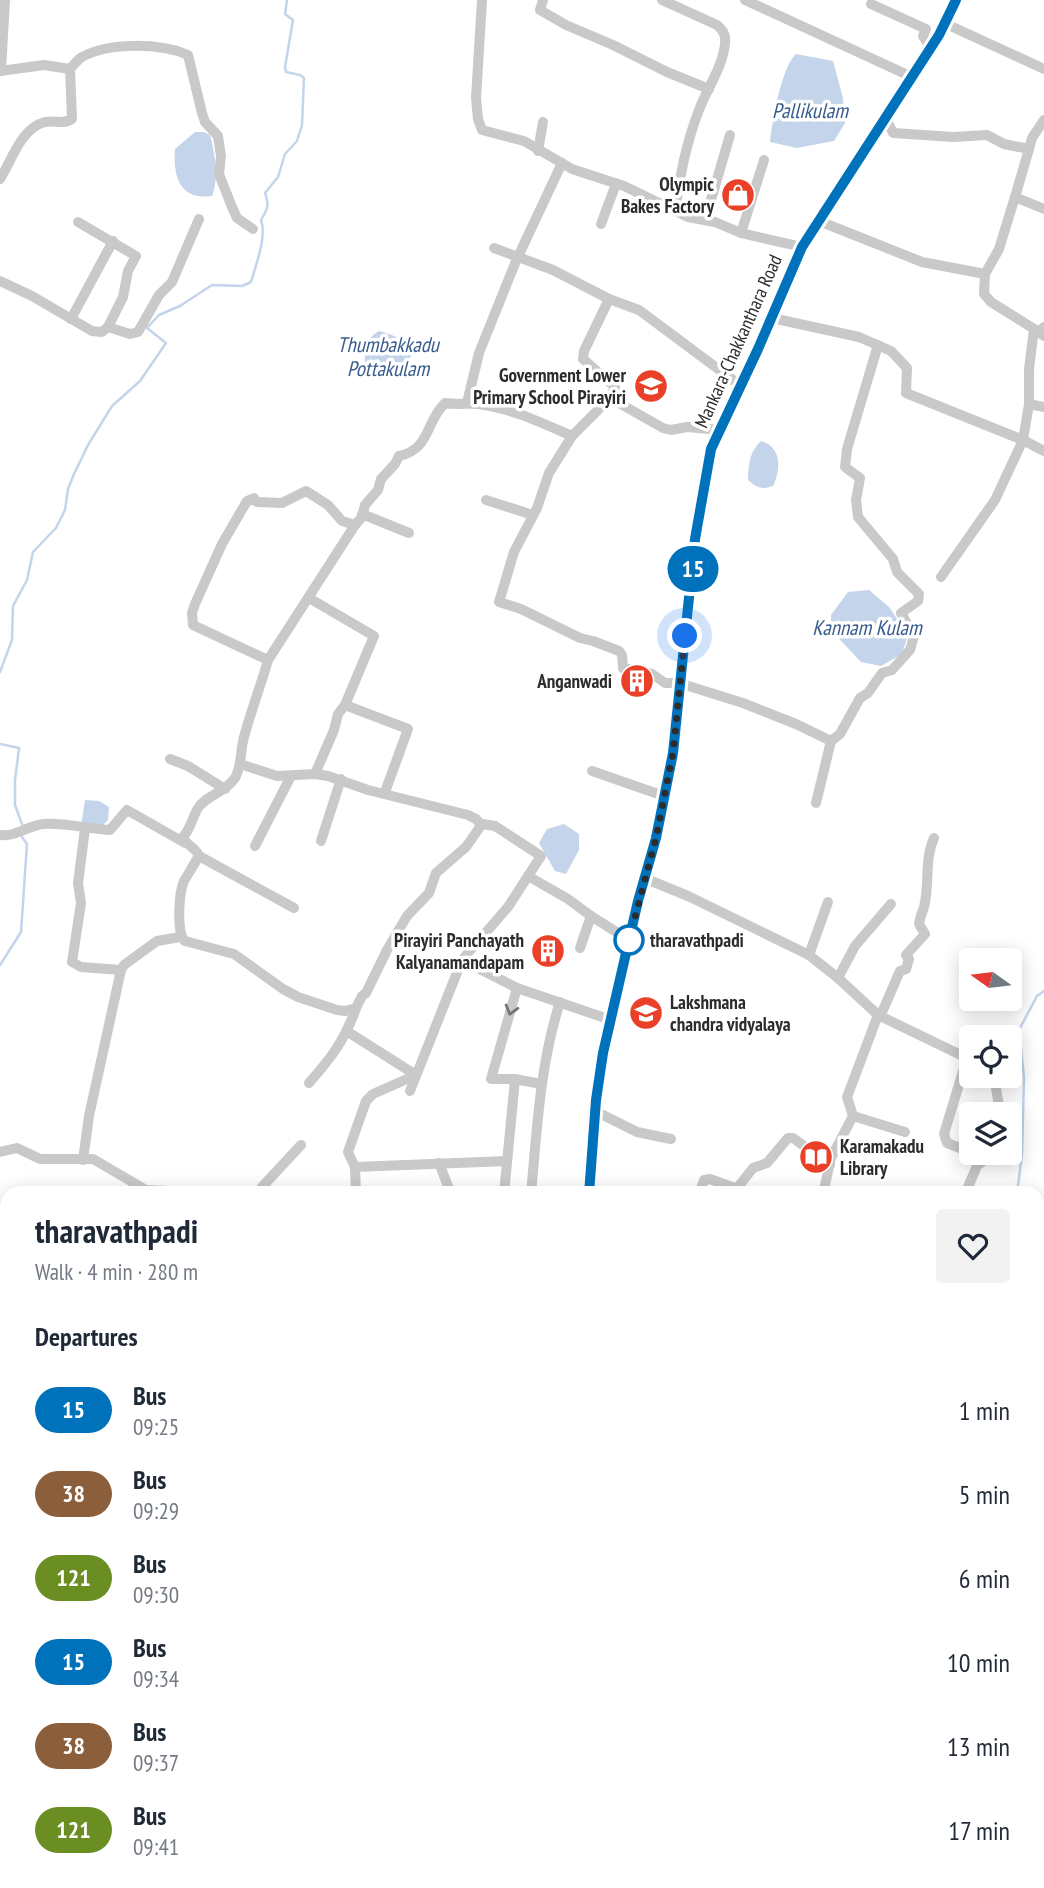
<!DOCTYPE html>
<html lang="en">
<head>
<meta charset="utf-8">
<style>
  :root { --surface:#fff; --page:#f2f2f3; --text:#1f2937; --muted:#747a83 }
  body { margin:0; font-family:"PT Sans Narrow",sans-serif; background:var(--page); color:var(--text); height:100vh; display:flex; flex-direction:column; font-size:26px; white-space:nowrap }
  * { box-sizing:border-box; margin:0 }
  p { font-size:23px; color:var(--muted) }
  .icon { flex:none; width:38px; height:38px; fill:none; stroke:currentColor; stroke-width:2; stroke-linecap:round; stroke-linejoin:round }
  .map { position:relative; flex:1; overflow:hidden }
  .drawer { position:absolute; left:0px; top:1186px; width:1045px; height:702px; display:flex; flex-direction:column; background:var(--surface); border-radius:21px 21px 0 0; box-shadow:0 4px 18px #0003 }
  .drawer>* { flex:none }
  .badge { padding:0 14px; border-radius:23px; font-size:24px; line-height:46px }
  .needle { width:46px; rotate:284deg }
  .fabs { position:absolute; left:959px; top:948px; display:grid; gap:14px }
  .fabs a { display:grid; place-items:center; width:63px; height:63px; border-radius:7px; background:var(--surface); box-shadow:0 4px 18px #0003; font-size:35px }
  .you { position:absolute; width:35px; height:35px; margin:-18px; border:5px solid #fff; border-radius:50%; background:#1a73e8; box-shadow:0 0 0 10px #1a73e833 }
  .map>.badge { position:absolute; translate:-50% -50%; box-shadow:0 0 0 4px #fff }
  h2 { padding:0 35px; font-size:26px; line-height:63px }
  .round { display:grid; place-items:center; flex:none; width:74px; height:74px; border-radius:7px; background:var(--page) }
  .head { display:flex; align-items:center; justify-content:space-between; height:119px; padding:0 35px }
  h1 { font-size:33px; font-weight:800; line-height:52px }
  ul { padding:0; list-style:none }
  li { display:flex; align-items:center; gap:21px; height:84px; padding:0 35px }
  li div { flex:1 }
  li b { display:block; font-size:26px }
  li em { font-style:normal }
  li .badge { min-width:77px; font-weight:700; text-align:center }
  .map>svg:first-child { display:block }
  .water { fill:#c3d4eb }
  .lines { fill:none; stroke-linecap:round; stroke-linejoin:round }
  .stream { stroke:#c3d4eb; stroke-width:2.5 }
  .minor { stroke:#c9c9c9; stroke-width:10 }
  .major { stroke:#a4a4a4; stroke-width:12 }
  .oneway { stroke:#737373 }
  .line-casing { stroke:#fff; stroke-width:16 }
  .line { stroke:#0072bc; stroke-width:10 }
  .walk { stroke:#2c2c2c; stroke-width:7; stroke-dasharray:0 12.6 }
  .stop-dot { fill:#fff; stroke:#0072bc; stroke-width:3.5 }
  .labels { text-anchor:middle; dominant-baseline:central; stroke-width:7; stroke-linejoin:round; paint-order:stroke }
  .poi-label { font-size:19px; font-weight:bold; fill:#2c2c2c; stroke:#fff; text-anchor:end }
  .street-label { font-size:19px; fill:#2c2c2c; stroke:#fff }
  .stop-label { font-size:19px; font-weight:bold; fill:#2c2c2c; stroke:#fff; text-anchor:start }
  .water-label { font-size:21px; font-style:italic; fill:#395c8f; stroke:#fff }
</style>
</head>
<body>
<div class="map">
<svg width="1044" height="1888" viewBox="0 0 1044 1888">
  <rect width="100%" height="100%" fill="#fff"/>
  <g class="water">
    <path d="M 796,54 L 833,61 L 843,98 L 845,123 L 834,141 L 797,148 L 770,142 C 772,122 781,68 796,54 Z"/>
    <path d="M 195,132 L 204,132 L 210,135 C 215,154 219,178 212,196 C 179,201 173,175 175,149 Z"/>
    <path d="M 379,331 C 409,339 422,351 399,379 L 380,378 L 365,367 C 364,353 365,338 379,331 Z"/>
    <path d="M 761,441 C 782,447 781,470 773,486 C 762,490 757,488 748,480 C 748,466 750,450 761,441 Z"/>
    <polygon points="869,590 889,607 908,635 902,654 881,666 861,662 831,630 831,615 848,592"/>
    <polygon points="85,800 99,801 109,807 108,820 101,827 81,826"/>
    <polygon points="564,824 579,834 579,850 566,874 555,871 539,843 547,829"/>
  </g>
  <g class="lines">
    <g class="stream">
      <path d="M 0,672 L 12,640 L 13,606 L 27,580 L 33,552 L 56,528 L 65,510 L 68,489 L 74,474 L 88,445 L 112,406 L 140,381 L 166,343 L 147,328 L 159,315 L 180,306 L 212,285 L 242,286 L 251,282 C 256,264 267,237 261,220 C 267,210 270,205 265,193 L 278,177 L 285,154 L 297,141 L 302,125 L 304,78 L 300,75 L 286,72 L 285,67 L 293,20 L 285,14 L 287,0"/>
      <polyline points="0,744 19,748 15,780 15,805 22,824"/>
      <polyline points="0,965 21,932 27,844 22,837"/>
      <polyline points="1017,1194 1022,1153 1024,1078 1019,1030 1037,996 1044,991"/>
      <polyline points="1038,1257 1044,1260"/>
      <polyline points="0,1642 7,1640"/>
      <polyline points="1038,1845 1044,1842"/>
      <polyline points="1031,1881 1031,1888"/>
    </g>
    <g class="minor">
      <polyline points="482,0 476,98 478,119 482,130 524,141 572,169 624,186 688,217 715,222 741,233 802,247"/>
      <polyline points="543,0 540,10 566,25 613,45 667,72 709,89"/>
      <path d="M 662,0 L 717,25 C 724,31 726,36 725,44 C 722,69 707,88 699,110 C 686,143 680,176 675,211"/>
      <polyline points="745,0 912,77"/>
      <polyline points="871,4 926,29 923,36 931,48"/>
      <polyline points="944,23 1044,69"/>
      <path d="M 0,71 L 44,65 L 70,69 C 74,65 78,59 82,57 C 109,42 161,43 188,55 L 202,113 L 205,122 L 218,136 L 221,156 L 219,174 L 232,207 L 237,218 L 253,229"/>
      <polyline points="1,71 5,0"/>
      <polyline points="886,118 893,133 954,137 987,135 1004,144 1029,149 1015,197 1044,209"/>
      <polyline points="1029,149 1032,138 1044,120"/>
      <polyline points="538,151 543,122"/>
      <path d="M 0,179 C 12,160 21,128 45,122 C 54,120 63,125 72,119 L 70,69"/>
      <polyline points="1015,197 999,249 985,274 984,294 991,302 1039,332 1044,327"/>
      <polyline points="705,220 730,135"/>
      <polyline points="819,221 922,262 985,274"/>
      <polyline points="78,222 136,256 128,271 123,297 108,327"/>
      <polyline points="601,224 616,184"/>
      <polyline points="741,233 764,160"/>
      <polyline points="494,248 553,270 609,299"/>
      <polyline points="0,281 32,296 92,331 102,332 108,327 130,334 138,332 159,295 172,282 199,219"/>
      <polyline points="772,318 859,337 891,351 907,368 906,393 1023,440 1044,451"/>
      <polyline points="71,319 113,241"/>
      <polyline points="610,398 615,387 583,359 584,351 609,299 639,310 741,386"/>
      <polyline points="467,403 479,353 516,261 562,163"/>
      <polyline points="1029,404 1044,407"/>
      <polyline points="572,436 610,398 663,428 671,430 687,427 720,430"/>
      <polyline points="486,500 533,515"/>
      <polyline points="362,514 409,533"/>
      <polyline points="941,577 995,500 1023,440 1029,404 1029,369 1034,329 1044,336"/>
      <polyline points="309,598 374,636 345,705 338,714 334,730 315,774"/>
      <polyline points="268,660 355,525"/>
      <polyline points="345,705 408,729 385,792"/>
      <polyline points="831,741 840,734 860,698 868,693 882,673 892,670 910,650 914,636 901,613 918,601 919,594 897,572 893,559 858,517 856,500 860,478 845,467 847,449 878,345"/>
      <polyline points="170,759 188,766 225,789"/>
      <polyline points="240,764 277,776 315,774 328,776 368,790 468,815 476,819 481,825"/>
      <polyline points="592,771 664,796"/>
      <polyline points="85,829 78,883 81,903 72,962 81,967 121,970"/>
      <path d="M 0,835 C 16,837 27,826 43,824 C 60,822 91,829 110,830 L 127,810 L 185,843"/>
      <polyline points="321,841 341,779"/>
      <polyline points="255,846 291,776"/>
      <polyline points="199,856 294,908"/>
      <path d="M 528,876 L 541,856 L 495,826 L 482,824 L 466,847 L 436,873 L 429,893 L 407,916 L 387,950 L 366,993 L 362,996 L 356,1008 L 345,1011 L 337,1010 L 298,997 L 283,989 L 234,954 L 185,941 C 176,934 179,892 184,881 C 189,873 194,864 199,856 C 196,847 186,846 183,837 C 191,828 192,818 198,808 C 205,796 226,792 235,778 C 242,766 240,751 244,737 C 251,711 261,685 268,660 L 193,625 L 192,613 L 195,604 L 222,544 L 247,501 L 254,498 L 257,502 L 282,503 L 306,491 L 328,505 L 342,521 L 355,525 L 362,517 L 365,505 L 378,490 L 381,479 L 395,464 L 399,456 C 431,449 425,422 445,403 C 458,405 466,403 478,404 C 511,408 542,423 572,436 L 549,473 L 537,508 L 514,552 L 499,602 L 521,609 L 580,638 L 593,641 L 619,651 L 622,655 L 623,668 L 652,674 L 665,683 L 679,683 L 743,703 L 796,724 L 831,741 L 816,803"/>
      <polyline points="644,878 688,896 809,955 838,978 878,1015 967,1058 944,1134 947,1143 988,1159"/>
      <polyline points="580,948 591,916 629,940"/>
      <polyline points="809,955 828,902"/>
      <polyline points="462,960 508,907 528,876 568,899 591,916"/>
      <polyline points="838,978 855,946 891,904"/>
      <polyline points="348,1032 416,1075 373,1094 366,1101 348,1152 355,1167"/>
      <polyline points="987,1037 987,1038"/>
      <polyline points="994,1076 999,1106 998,1115"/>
      <path d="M 309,1083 C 331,1058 345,1040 356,1008"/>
      <polyline points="541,1084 515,1079 491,1079 517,988 611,1020"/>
      <polyline points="410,1091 462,960 517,988"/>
      <polyline points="595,1111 637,1132 671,1139"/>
      <path d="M 905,1132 L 853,1116 L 847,1097 L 878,1015 L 883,1010 L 900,971 L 906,969 L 909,959 L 906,955 L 925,934 L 919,924 C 920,917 922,913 924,907 C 930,884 924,860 934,838"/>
      <polyline points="0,1152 17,1148 40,1159 93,1159 146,1190 169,1191 173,1194"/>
      <polyline points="83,1160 89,1116 121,970 124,965 157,941 180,937"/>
      <polyline points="439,1163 451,1194"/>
      <polyline points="259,1194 262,1187 301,1145"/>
      <polyline points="356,1194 355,1167 507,1161"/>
      <polyline points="504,1194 515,1079"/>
      <path d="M 531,1194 C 537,1129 540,1064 560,1002"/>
      <polyline points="699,1194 704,1180 710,1179 735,1188 738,1187 753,1168 767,1163 788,1138 793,1138 830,1165"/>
      <polyline points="823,1194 831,1158 853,1116"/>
      <polyline points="965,1194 977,1166 988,1157"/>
      <polyline points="0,1703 7,1705"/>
      <polyline points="1038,1778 1044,1776"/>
      <polyline points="0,1849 7,1825"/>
      <polyline points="1038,1852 1044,1848"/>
      <polyline points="285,1881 294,1888"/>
      <polyline points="857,1881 874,1888"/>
      <polyline points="213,1888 222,1881"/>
      <polyline points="509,1888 519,1884 532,1888"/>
      <polyline points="641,1888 650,1881"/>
      <polyline points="784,1888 786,1881"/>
      <polyline points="961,1888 977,1881"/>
    </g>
    <g class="major">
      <polyline points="589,1194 596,1100 603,1053 638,901 656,838 673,753 695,539 711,449 758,349 802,247 939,35 956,0"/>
      <polyline points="385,1888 390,1881"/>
    </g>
  </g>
  <defs><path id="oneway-chevron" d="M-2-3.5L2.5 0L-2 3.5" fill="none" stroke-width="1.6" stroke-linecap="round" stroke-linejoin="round" transform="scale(1.75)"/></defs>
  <use class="oneway" href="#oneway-chevron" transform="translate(511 1010) rotate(106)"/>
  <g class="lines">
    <g class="line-casing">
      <polyline id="line" points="589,1194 596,1100 603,1053 638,901 656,838 673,753 695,539 711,449 758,349 802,247 939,35 956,0"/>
    </g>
    <use href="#line" class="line"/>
    <polyline class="walk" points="629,940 656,838 673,753 685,636"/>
  </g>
  <defs>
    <g id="shop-disc" transform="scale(1.75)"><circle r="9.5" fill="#e94027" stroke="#fff"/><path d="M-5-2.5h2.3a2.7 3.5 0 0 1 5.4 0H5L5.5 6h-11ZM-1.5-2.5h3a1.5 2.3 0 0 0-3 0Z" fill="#fff"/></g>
    <g id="school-disc" transform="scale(1.75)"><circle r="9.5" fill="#e94027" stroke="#fff"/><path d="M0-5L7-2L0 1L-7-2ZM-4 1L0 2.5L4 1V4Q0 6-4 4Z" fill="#fff"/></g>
    <g id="building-disc" transform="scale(1.75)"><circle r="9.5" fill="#e94027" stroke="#fff"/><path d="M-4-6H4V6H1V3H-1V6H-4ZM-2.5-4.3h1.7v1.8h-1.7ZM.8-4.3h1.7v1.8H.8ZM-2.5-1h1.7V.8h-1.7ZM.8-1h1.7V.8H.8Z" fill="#fff"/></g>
    <g id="library-disc" transform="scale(1.75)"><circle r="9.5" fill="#e94027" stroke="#fff"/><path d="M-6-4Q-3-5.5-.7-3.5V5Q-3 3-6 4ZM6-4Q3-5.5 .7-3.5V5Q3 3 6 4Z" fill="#fff"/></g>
  </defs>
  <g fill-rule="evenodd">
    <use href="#shop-disc" x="738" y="195"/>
    <use href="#school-disc" x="651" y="386"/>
    <use href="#building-disc" x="637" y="681"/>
    <use href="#building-disc" x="548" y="951"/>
    <use href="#school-disc" x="646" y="1013"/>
    <use href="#library-disc" x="816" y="1157"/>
  </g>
  <circle class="stop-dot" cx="629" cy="940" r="14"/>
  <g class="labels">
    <g class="poi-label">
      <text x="714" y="184">Olympic<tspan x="714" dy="22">Bakes Factory</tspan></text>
      <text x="626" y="375">Government Lower<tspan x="626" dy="22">Primary School Pirayiri</tspan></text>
      <text x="612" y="681">Anganwadi</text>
      <text x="524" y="940">Pirayiri Panchayath<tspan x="524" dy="22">Kalyanamandapam</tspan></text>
      <text x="670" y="1002" text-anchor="start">Lakshmana<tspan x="670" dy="22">chandra vidyalaya</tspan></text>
      <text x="840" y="1146" text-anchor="start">Karamakadu<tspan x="840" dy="22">Library</tspan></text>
    </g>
    <g class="street-label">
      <text transform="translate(738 341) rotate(-66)">Mankara-Chakkanthara Road</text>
    </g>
    <g class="stop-label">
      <text x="650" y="940">tharavathpadi</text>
    </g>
    <g class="water-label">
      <text x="810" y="110">Pallikulam</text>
      <text x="388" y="344">Thumbakkadu<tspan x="388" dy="24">Pottakulam</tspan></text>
      <text x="867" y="627">Kannam Kulam</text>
    </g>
  </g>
</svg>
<div class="fabs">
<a><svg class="needle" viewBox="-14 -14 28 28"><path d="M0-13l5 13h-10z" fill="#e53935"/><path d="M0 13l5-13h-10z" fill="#747a83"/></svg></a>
<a><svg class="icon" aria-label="locate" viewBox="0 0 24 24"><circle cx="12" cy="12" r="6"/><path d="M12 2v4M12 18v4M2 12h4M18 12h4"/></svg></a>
<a><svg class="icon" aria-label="layers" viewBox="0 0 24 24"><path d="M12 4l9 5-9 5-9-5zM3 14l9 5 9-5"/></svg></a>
</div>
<div class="you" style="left:685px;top:636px"></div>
<b class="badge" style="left:693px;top:569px;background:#0072bc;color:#fff">15</b>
<section class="drawer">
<div class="head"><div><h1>tharavathpadi</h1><p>Walk · 4 min · 280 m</p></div><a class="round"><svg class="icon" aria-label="heart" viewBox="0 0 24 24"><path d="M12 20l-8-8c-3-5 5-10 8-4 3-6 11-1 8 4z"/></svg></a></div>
<h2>Departures</h2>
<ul>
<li><span class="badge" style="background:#0072bc;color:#fff">15</span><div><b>Bus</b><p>09:25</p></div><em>1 min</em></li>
<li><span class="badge" style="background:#8b5e3c;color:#fff">38</span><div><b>Bus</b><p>09:29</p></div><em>5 min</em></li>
<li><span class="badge" style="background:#6b8e23;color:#fff">121</span><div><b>Bus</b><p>09:30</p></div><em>6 min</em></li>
<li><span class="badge" style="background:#0072bc;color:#fff">15</span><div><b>Bus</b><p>09:34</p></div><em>10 min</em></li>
<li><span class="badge" style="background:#8b5e3c;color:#fff">38</span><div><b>Bus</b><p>09:37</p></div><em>13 min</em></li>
<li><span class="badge" style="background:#6b8e23;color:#fff">121</span><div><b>Bus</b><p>09:41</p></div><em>17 min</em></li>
</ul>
</section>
</div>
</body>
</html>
